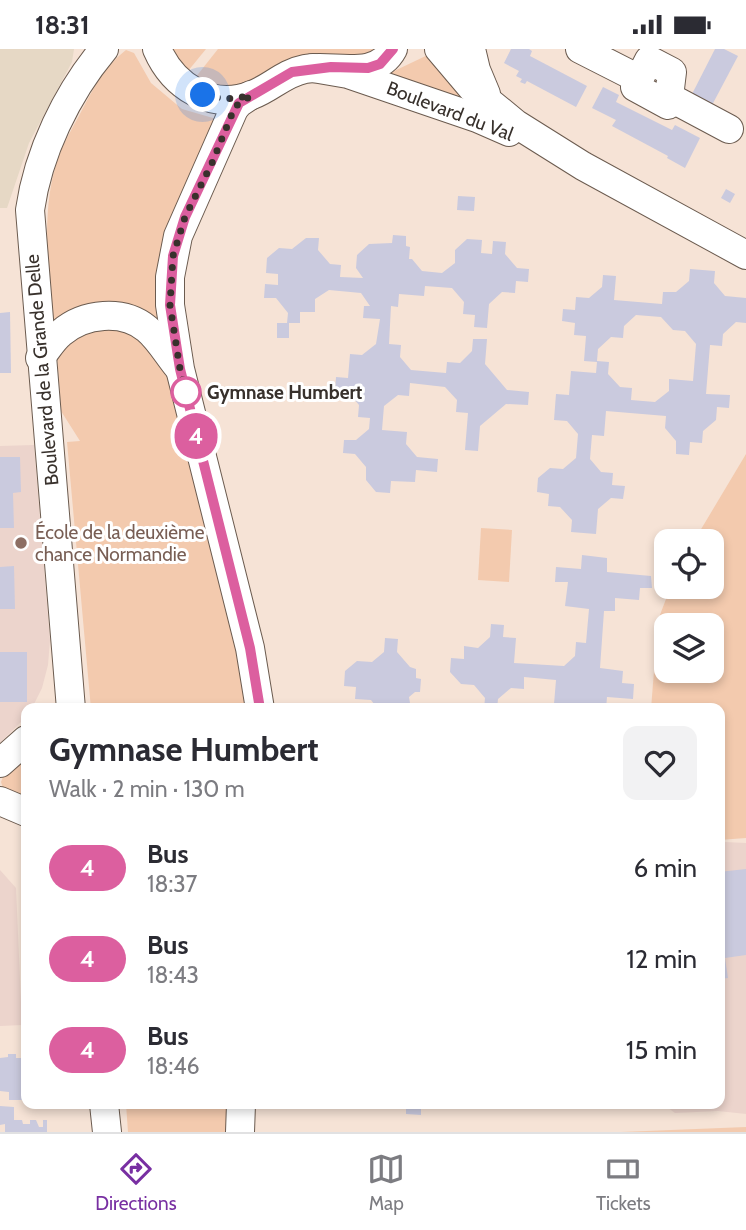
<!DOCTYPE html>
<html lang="en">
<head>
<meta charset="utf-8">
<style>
  :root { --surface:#fff; --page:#f2f2f3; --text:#2b2b33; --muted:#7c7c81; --line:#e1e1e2; --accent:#782fa2 }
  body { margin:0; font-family:Cabin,sans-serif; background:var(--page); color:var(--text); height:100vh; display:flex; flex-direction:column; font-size:26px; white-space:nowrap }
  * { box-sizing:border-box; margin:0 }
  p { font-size:23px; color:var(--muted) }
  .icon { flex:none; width:38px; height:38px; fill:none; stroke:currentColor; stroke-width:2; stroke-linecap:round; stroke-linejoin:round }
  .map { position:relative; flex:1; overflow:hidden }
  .panel { position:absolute; left:21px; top:654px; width:704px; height:406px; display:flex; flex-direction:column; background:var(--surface); border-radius:14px; box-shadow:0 4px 10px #0003 }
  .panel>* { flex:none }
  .badge { padding:0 14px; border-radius:23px; font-size:24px; line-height:46px }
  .fabs { position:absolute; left:654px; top:480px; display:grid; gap:14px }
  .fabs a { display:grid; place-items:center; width:70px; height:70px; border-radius:14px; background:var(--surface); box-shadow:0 4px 10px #0003; font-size:35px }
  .you { position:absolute; width:35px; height:35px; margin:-18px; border:5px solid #fff; border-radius:50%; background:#1a73e8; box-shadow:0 0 0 10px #1a73e833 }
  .map>.badge { position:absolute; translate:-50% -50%; box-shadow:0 0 0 4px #fff }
  .round { display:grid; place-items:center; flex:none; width:74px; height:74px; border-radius:14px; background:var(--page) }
  .overview { display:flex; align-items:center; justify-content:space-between; height:119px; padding:0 28px }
  h1 { font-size:33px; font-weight:700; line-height:52px }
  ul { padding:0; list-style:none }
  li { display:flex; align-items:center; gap:21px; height:91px; padding:0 28px }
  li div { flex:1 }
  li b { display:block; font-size:26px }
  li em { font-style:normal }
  li .badge { min-width:77px; font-weight:700; text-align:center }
  .status { display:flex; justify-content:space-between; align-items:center; height:49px; padding:0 35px; background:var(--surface); direction:ltr }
  .status svg { height:19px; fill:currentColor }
  .dock { display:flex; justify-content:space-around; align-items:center; height:98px; border-top:2px solid var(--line); background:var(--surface); font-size:19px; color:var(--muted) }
  .dock a { display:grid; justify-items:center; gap:4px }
  .dock .on { color:var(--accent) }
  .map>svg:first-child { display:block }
  .industrial { fill:#e6d8c5 }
  .education { fill:#ecd4cc }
  .green { fill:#f3caae; fill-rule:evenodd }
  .building { fill:#cacade; fill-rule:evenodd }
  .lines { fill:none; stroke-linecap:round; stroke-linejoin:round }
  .minor-casing { stroke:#6b5b4f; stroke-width:30 }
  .minor { stroke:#fff; stroke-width:28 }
  .line-casing { stroke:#fff; stroke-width:16 }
  .line { stroke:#dc5f9f; stroke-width:10 }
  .walk { stroke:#38312c; stroke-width:7; stroke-dasharray:0 12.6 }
  .stop-dot { fill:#fff; stroke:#dc5f9f; stroke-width:3.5 }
  .education-dot { fill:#8d6e63; stroke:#fff; stroke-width:2.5 }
  .labels { text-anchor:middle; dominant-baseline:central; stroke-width:6; stroke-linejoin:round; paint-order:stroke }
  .street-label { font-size:19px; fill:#38312c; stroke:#fff }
  .stop-label { font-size:19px; font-weight:bold; fill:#38312c; stroke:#fff; text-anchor:start }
  .education-label { font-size:19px; fill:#785e54; stroke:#fff; text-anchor:start }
</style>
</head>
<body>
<div class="status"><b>18:31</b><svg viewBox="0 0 49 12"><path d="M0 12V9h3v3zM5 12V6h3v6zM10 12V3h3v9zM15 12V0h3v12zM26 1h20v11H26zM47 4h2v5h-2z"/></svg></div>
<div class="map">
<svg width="746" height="1083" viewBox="0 0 746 1083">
  <rect width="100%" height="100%" fill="#f6e3d6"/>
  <polygon class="industrial" points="0,0 74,0 72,13 29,94 7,159 0,159"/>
  <g class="education">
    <polygon points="34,396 50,591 48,616 42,639 32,659 26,660 24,670 0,694 0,397"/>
    <polygon points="724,793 746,794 746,1065 718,1062 675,1064 663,1055 719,1055 719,794"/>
    <polygon points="0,821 16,839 22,976 0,977"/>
  </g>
  <g class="green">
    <polygon points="170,0 206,0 188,22"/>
    <polygon points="218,0 386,0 223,39 195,29"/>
    <path d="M 126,1 L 134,4 L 151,34 L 182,60 L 220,71 L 160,273 L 53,279 C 49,222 39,159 60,104 C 66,89 75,75 82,61 C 94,38 105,17 126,1 Z"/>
    <polygon points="434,3 485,60 383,26 390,24"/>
    <polygon points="88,278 129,282 155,299 175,335 245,613 249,660 91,660 67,393 80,392 61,362 57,305"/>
    <path d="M 746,405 L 746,789 L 719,791 L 719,660 L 651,660 L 658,571 L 671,537 L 712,537 L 712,492 L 694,492 ZM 667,576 L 712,576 L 712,621 L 667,621 Z"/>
    <polygon points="481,479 512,481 509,533 478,531"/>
    <polygon points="26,711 26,752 3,739 1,733 3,728"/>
    <polygon points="126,1055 231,1055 231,1083 128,1083"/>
    <polygon points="746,1078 746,1083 621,1083"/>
  </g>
  <g class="building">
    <polygon points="511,0 529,0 532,2 530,7 587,37 576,58 527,32 525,35 520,33 522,30 516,27 519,22 504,14"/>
    <polygon points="715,0 724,0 738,7 711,58 691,47"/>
    <polygon points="603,38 619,46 616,53 672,81 675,76 700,89 685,119 667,109 668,107 612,77 616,71 592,59"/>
    <polygon points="726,140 735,145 730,154 721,149"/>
    <polygon points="458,147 475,148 474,162 457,161"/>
    <polygon points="393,186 406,187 406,197 410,198 409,210 412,210 422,222 442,224 455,214 455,201 467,190 482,191 481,204 492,205 493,192 506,193 505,205 517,219 529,220 528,233 516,232 515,244 502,243 489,255 487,279 474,278 475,266 463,265 464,253 452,239 425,237 424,247 399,245 398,258 391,257 389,295 401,296 400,308 411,321 446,324 447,313 460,314 472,302 473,290 487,290 485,315 507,341 529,343 528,356 506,355 480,377 478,402 465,401 468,364 456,363 457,351 445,338 410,334 409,347 398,346 384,357 382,381 407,383 406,395 417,408 438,410 437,423 416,421 415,433 391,432 390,444 376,443 366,431 366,418 355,405 343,404 344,391 356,391 369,380 370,369 358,368 359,356 347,342 335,342 336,328 348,329 350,305 362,306 376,295 380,270 363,269 364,257 370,257 361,244 329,241 315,250 315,263 300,263 300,274 287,274 288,264 276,249 264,249 265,235 278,236 278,225 266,224 267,209 279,199 292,200 306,189 319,189 318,201 330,215 341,216 340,228 363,229 356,219 357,206 369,195 392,194"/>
    <path d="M 690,220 L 715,222 L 714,234 L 725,247 L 746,249 L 746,274 L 736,273 L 723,285 L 722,297 L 710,296 L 706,345 L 730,346 L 729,359 L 717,358 L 716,371 L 703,382 L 702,394 L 690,393 L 689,406 L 676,405 L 676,392 L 665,379 L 666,367 L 606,362 L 604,387 L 592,386 L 590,410 L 601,423 L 613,424 L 612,436 L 625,437 L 623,450 L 611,449 L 598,460 L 596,485 L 571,483 L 572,471 L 560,458 L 548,457 L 549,445 L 537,443 L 538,429 L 550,419 L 563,420 L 576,409 L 578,385 L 567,372 L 554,371 L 556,345 L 569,346 L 571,322 L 596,324 L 597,313 L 584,312 L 586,287 L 574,286 L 575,274 L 562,272 L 563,260 L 575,261 L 576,248 L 589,249 L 602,238 L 603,226 L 616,227 L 614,251 L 662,255 L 663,243 L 676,243 L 689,232 ZM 636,266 L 661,268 L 673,281 L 685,282 L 696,295 L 693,332 L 669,330 L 669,342 L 655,353 L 631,351 L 632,339 L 620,338 L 608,325 L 609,313 L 597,312 L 598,300 L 611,288 L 623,289 L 624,277 Z"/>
    <polygon points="10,263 11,324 0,324 0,264"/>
    <rect x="277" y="274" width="12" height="15"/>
    <polygon points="0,408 20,408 21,443 13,444 14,479 0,479"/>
    <polygon points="582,506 607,509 607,523 651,527 652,539 640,539 639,551 615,549 615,562 604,562 600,619 623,622 622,634 634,635 633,650 607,648 606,660 574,660 571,656 554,655 556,631 524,628 524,640 511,639 498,650 497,660 484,660 485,649 474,636 461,635 450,623 451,609 464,610 464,597 478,599 490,588 491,575 504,576 503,588 516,589 514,614 564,617 575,607 576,593 586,594 589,560 565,557 568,533 555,533 556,518 581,520"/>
    <polygon points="14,517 15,560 0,560 0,518"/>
    <polygon points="385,589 398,590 397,603 410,618 416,620 416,629 421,630 420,643 415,643 409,648 410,654 406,660 378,660 371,651 355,650 356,638 344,637 345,622 357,612 372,613 384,603"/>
    <rect x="0" y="603" width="27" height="50"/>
    <polygon points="746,820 746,906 725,909 728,929 719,930 719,823"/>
    <polygon points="8,1005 16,1005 16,1009 25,1009 26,1042 23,1042 26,1051 9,1051 9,1043 0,1042 0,1009 8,1008"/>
    <polygon points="406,1055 421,1055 421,1066 406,1065"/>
    <polygon points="0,1057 14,1058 14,1071 22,1071 23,1075 30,1075 30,1071 36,1071 39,1078 43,1078 43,1071 47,1071 47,1083 5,1083 5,1075 0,1076"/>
  </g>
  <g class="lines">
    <g class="minor-casing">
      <g id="minor">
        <path d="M 157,0 C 173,37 211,62 252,46 C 271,39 284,24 305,20 C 334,15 376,32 393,0"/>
        <polyline points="439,0 472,39 516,75 583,117 746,206"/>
        <polyline points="471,0 476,21 486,45"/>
        <polyline points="580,0 639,30"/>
        <polygon points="649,11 672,23 668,56 635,38"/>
        <polyline points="313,19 348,25 477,69 509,83"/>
        <polyline points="251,46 239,54 234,60 178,187 170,228 170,256 180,320 250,599 260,660"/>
        <polyline points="669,48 729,80"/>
        <path d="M 40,309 C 47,301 53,290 61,284 C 84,264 123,260 147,280 C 159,290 168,306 178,318"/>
        <path d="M 71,660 L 30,161 C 38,104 67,44 104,0"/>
        <polyline points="0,714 26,691"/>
        <polyline points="0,752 26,763"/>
        <polyline points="104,1055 107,1083"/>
        <polyline points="240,1083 241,1055"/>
      </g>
    </g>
    <use href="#minor" class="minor"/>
  </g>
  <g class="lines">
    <g class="line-casing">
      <polyline id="line" points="260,660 250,599 180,320 170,256 173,207 185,168 239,54 292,23 331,18 368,19 380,15 393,0"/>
    </g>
    <use href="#line" class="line"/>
    <polyline class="walk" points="186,343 180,320 170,256 173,207 185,168 212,114 234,60 239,54 251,47 226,50 203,46"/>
  </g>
  <circle class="stop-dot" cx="186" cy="343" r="14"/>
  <circle class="education-dot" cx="21" cy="494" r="7"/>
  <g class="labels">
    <g class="street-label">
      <text transform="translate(450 62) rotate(21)">Boulevard du Val</text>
      <text transform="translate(42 321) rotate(-95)">Boulevard de la Grande Delle</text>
    </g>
    <g class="stop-label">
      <text x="207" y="343">Gymnase Humbert</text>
    </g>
    <g class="education-label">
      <text x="35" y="483">École de la deuxième<tspan x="35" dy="22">chance Normandie</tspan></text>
    </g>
  </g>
</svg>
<div class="fabs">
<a><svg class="icon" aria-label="locate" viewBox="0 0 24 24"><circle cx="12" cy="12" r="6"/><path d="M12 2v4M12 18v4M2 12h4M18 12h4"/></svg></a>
<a><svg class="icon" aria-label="layers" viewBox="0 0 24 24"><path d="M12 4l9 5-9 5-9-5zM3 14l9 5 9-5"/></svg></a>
</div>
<div class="you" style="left:203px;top:46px"></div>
<b class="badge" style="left:196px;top:387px;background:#dc5f9f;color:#fff">4</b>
<section class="panel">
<div class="overview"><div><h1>Gymnase Humbert</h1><p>Walk · 2 min · 130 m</p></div><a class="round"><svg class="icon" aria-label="heart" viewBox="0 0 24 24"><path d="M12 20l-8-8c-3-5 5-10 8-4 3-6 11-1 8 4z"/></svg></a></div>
<ul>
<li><span class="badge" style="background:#dc5f9f;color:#fff">4</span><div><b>Bus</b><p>18:37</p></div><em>6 min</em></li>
<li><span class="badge" style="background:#dc5f9f;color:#fff">4</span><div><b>Bus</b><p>18:43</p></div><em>12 min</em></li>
<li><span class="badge" style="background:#dc5f9f;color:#fff">4</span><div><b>Bus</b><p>18:46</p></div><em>15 min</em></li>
</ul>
</section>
</div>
<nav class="dock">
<a class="on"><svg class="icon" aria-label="directions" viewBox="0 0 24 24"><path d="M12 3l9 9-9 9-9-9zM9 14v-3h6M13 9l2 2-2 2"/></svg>Directions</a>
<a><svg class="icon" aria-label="map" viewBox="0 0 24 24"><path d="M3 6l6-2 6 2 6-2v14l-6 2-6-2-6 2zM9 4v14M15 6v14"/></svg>Map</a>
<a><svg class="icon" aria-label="tickets" viewBox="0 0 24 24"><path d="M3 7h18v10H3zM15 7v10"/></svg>Tickets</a>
</nav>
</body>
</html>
